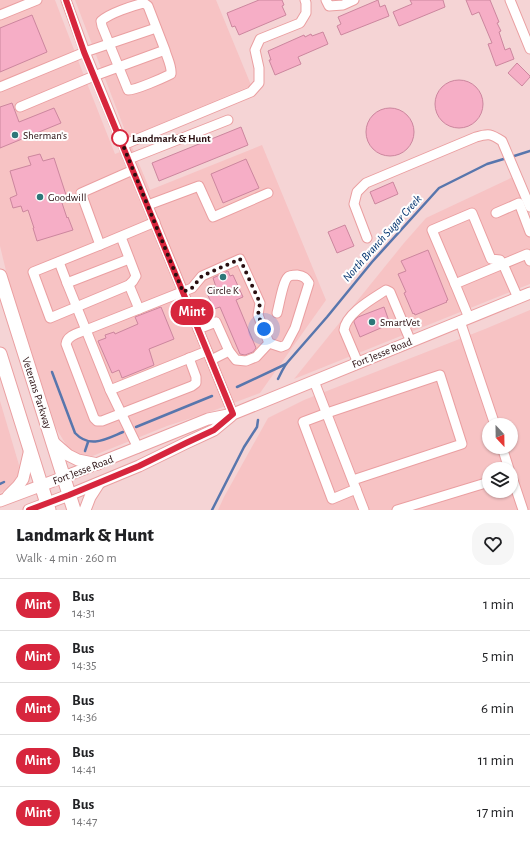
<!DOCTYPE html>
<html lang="en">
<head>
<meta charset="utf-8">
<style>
  :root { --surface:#fff; --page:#f6f6f6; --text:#202124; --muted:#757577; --line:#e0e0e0 }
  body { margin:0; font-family:"Alegreya Sans",sans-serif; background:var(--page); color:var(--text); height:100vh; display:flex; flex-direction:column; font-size:15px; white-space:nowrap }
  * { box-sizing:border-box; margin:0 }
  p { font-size:13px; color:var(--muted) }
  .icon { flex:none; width:22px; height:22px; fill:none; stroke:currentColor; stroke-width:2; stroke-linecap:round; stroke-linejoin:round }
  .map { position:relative; height:510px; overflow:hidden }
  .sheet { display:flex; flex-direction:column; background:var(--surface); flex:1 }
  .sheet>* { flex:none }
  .badge { padding:0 8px; border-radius:13px; font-size:14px; line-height:26px }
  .needle { width:26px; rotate:158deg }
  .buttons { position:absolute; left:482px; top:418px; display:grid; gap:8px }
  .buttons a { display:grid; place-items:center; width:36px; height:36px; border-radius:50%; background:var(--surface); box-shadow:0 1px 3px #0004; font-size:20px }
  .you { position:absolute; width:20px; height:20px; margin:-10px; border:3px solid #fff; border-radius:50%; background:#1a73e8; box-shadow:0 0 0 6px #1a73e833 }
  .map>.badge { position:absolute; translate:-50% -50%; box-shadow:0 0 0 2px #fff }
  .round { display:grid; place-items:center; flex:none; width:42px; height:42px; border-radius:16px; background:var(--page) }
  .head { display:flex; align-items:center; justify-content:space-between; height:68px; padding:0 16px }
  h1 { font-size:19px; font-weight:800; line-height:30px }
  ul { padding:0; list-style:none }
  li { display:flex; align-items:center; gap:12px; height:52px; padding:0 16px; border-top:1px solid var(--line) }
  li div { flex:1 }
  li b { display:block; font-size:15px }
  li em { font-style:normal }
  li .badge { min-width:44px; font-weight:700; text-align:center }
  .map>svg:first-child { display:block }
  .built { fill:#f7c3c4; fill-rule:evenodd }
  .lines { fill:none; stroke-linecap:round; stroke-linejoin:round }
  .stream { stroke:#5876ad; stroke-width:2.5 }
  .building { fill:#f6aec6; stroke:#cc869e }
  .minor-casing { stroke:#ea9fa1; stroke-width:11 }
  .major-casing { stroke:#ea9fa1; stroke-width:13 }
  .highway-casing { stroke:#ea9fa1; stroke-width:15 }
  .minor { stroke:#fff; stroke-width:9 }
  .major { stroke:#fff; stroke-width:11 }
  .highway { stroke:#fff; stroke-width:13 }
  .line-casing { stroke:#fff; stroke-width:9 }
  .line { stroke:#d7263d; stroke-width:6 }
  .walk { stroke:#290e10; stroke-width:4; stroke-dasharray:0 7.2 }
  .poi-dot { fill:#2d7779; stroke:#fefefe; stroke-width:1.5 }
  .stop-dot { fill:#fff; stroke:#d7263d; stroke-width:2 }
  .labels { text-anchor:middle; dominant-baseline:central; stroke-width:4; stroke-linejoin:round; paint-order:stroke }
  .poi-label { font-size:11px; fill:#290e10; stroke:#fefefe; text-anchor:start }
  .stop-label { font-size:11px; font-weight:bold; fill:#290e10; stroke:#fefefe; text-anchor:start }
  .street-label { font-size:11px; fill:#290e10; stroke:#fefefe }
  .water-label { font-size:12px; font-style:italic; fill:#053570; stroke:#fefefe }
</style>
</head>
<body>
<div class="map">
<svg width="530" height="510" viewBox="0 0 530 510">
  <rect width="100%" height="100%" fill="#f5d4d5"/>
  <g class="built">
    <polygon points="0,0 55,0 81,68 115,154 132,147 150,190 262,145 326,300 260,393 207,413 167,426 90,457 76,455 68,448 56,428 7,275 0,246"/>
    <polygon points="75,0 216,0 251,85 248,87 131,136 127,136"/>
    <polygon points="513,177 530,219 530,284 294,379 404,243 426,218"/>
    <path d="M 530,310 L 530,510 L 218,510 L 224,497 L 268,418 L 304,400 L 485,329 ZM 489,425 L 511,425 L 511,447 L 489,447 ZM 489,469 L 511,469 L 511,491 L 489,491 Z"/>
    <polygon points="0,401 19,465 18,474 15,480 8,488 0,493"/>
  </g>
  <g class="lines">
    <g class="stream">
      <polyline points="511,157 530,151"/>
      <path d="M 52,372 L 75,433 C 90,449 106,439 123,432"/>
      <polyline points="278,379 282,371 286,364 327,317 372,262 439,188 487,164 507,158"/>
      <polyline points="237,387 286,364"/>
      <polyline points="136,427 212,396"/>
      <polyline points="85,451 88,442"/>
      <polyline points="0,484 4,482"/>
      <polyline points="212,510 244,447 257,427 258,420"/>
    </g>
  </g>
  <g class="building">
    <polygon points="259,0 282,0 284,5 282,6 286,15 239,35 235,26 232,27 227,13"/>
    <polygon points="378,0 380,7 385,5 389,16 341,35 337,26 341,24 338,17"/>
    <polygon points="410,0 443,0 445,7 399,26 393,12 412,4"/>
    <polygon points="466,0 490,0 499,22 497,23 501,31 499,32 505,50 510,48 514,59 496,66 488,44 492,43 479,12 472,15"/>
    <polygon points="32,15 47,52 0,72 0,28"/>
    <polygon points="323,32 328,44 298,57 301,64 275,75 269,60 271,60 268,51 304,35 305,37 311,34 312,36"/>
    <polygon points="517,63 530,76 530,77 522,86 508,73"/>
    <circle cx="459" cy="104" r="24"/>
    <polygon points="12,103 19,122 54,108 61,123 0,148 0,107"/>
    <circle cx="390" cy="132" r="24"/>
    <polygon points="241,127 248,145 159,181 152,163"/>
    <polygon points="40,154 43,161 54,158 67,198 61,200 67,218 68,217 73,230 37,241 33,228 34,228 28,210 23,212 21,206 13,208 10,198 17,195 10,171 31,165 28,157"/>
    <polygon points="246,159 259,188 223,203 211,174"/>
    <polygon points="393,182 398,194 375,204 370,192"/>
    <polygon points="345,225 354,246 337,253 328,232"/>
    <polygon points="428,250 448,300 446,301 447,302 415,315 414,313 413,314 404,293 406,292 398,274 406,271 401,261"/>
    <polygon points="228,271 230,276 233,275 243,297 236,300 256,348 253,352 245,355 240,354 220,307 214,309 206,291 216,287 213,278"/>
    <polygon points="161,307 174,339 149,349 154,365 122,378 119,370 112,373 98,341 106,338 105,335 114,332 115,334 138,324 135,317"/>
    <polygon points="384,307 390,324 360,337 354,322 354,321 358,317"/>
  </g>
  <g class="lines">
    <g class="minor-casing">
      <g id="minor">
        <polyline points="66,0 85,52 233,414"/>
        <polyline points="326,0 329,6 343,5 354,0"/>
        <polyline points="510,0 530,49"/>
        <polyline points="0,15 37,0"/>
        <polyline points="0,87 85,52 156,28"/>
        <path d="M 20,107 L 94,76 L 165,50 L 148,6 L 144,3 C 132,6 110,13 101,21 L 102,26 L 128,90 C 136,90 163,78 171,74 C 172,66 167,58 165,50"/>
        <polyline points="123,145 251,92 259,83 259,68 255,50 260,39 300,23 306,13 306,3 305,0"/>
        <polyline points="129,159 228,120"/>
        <polyline points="133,170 81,193 100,245 155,222"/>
        <polyline points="148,205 199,186 213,217 268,193"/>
        <polyline points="496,213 519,203 530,232"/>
        <path d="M 367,238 L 354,204 L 357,192 L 366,183 L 476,137 C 489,133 491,134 502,141 L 530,207"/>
        <polyline points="100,245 33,272 50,318 129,285 133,281 136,276 121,237"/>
        <path d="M 129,259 L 67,283 L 86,330 C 79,333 67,335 66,344 L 94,418 L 97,421 L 102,421 L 192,386 L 196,383 L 196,377 L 189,358"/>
        <polyline points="59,262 67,283"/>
        <polyline points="455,284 432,230 472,213 491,259 500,260 503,264 527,254 530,261"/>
        <polyline points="129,285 139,309"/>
        <polyline points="469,318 455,284 503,264 518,298"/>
        <polyline points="460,321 495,425"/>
        <polyline points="198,329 216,322 229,351"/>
        <path d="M 269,343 L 281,347 L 286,345 L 295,328 L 309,283 C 306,278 304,276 297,275 C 294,275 290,275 288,277 C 283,281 279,306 277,313"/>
        <polyline points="207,351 110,390 86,330 192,288 202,276 240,259 260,303 258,315 269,343 256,357 246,361 236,360 229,351 211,360"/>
        <path d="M 358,363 L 344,330 C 346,313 374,298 386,290 L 390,292 L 411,342"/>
        <polyline points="314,381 364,510"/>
        <polyline points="110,390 138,448"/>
        <polyline points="502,447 509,469"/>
        <polyline points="511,474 523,510"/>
        <polyline points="353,480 462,444 440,375 327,413 303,422 332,499 356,489"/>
        <polyline points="397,510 489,482"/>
      </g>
    </g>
    <g class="major-casing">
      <g id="major">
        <polyline points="53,442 68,455 78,460 98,464"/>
        <polyline points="8,496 18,486 23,479 30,449"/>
        <polyline points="0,501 64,477 208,419 233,414 530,293"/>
        <polyline points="29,510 69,495 139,466 186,443 214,430 231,416"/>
        <polyline points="85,510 90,497 99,483"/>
      </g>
    </g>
    <g class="highway-casing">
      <g id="highway">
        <polyline points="0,276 74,510"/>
        <polyline points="0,354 49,510"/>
      </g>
    </g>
    <use href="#minor" class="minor"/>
    <use href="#major" class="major"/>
    <use href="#highway" class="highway"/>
  </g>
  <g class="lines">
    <g class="line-casing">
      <polyline id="line" points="29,510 69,495 139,466 186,443 214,430 233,414 84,52 66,0"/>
    </g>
    <use href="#line" class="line"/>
    <polyline class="walk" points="120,138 118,133 183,292 192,288 202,276 240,259 260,303 258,315 264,329"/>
  </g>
  <g class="poi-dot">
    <circle cx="15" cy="135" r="4"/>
    <circle cx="40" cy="197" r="4"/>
    <circle cx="223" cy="277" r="4"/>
    <circle cx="372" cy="322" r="4"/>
  </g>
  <circle class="stop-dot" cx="120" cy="138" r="8"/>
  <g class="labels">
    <g class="poi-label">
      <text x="23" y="135">Sherman's</text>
      <text x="48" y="197">Goodwill</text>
      <text x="223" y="290" text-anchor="middle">Circle K</text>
      <text x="380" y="322">SmartVet</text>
    </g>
    <g class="stop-label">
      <text x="132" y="138">Landmark &amp; Hunt</text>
    </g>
    <g class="street-label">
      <text transform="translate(382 353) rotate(-22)">Fort Jesse Road</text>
      <text transform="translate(37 393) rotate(72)">Veterans Parkway</text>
      <text transform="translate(83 470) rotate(-21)">Fort Jesse Road</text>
    </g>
    <g class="water-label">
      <text transform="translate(382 238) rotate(-48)">North Branch Sugar Creek</text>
    </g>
  </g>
</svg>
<div class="buttons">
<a><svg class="needle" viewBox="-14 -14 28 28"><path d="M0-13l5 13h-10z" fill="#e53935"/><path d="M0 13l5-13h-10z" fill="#757577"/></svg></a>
<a><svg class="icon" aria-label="layers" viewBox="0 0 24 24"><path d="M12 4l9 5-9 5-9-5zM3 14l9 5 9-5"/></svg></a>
</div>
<div class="you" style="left:264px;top:329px"></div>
<b class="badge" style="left:192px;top:312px;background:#d7263d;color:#fff">Mint</b>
</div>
<section class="sheet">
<div class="head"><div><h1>Landmark &amp; Hunt</h1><p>Walk · 4 min · 260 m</p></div><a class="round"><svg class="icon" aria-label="heart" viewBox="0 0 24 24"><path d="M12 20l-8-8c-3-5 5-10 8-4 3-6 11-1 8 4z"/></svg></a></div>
<ul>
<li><span class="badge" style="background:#d7263d;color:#fff">Mint</span><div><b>Bus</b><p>14:31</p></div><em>1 min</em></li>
<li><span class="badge" style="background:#d7263d;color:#fff">Mint</span><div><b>Bus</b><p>14:35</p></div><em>5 min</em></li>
<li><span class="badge" style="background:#d7263d;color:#fff">Mint</span><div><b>Bus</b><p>14:36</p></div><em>6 min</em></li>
<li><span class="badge" style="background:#d7263d;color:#fff">Mint</span><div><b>Bus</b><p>14:41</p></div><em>11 min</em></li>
<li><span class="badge" style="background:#d7263d;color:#fff">Mint</span><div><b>Bus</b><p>14:47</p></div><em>17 min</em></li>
</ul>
</section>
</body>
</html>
